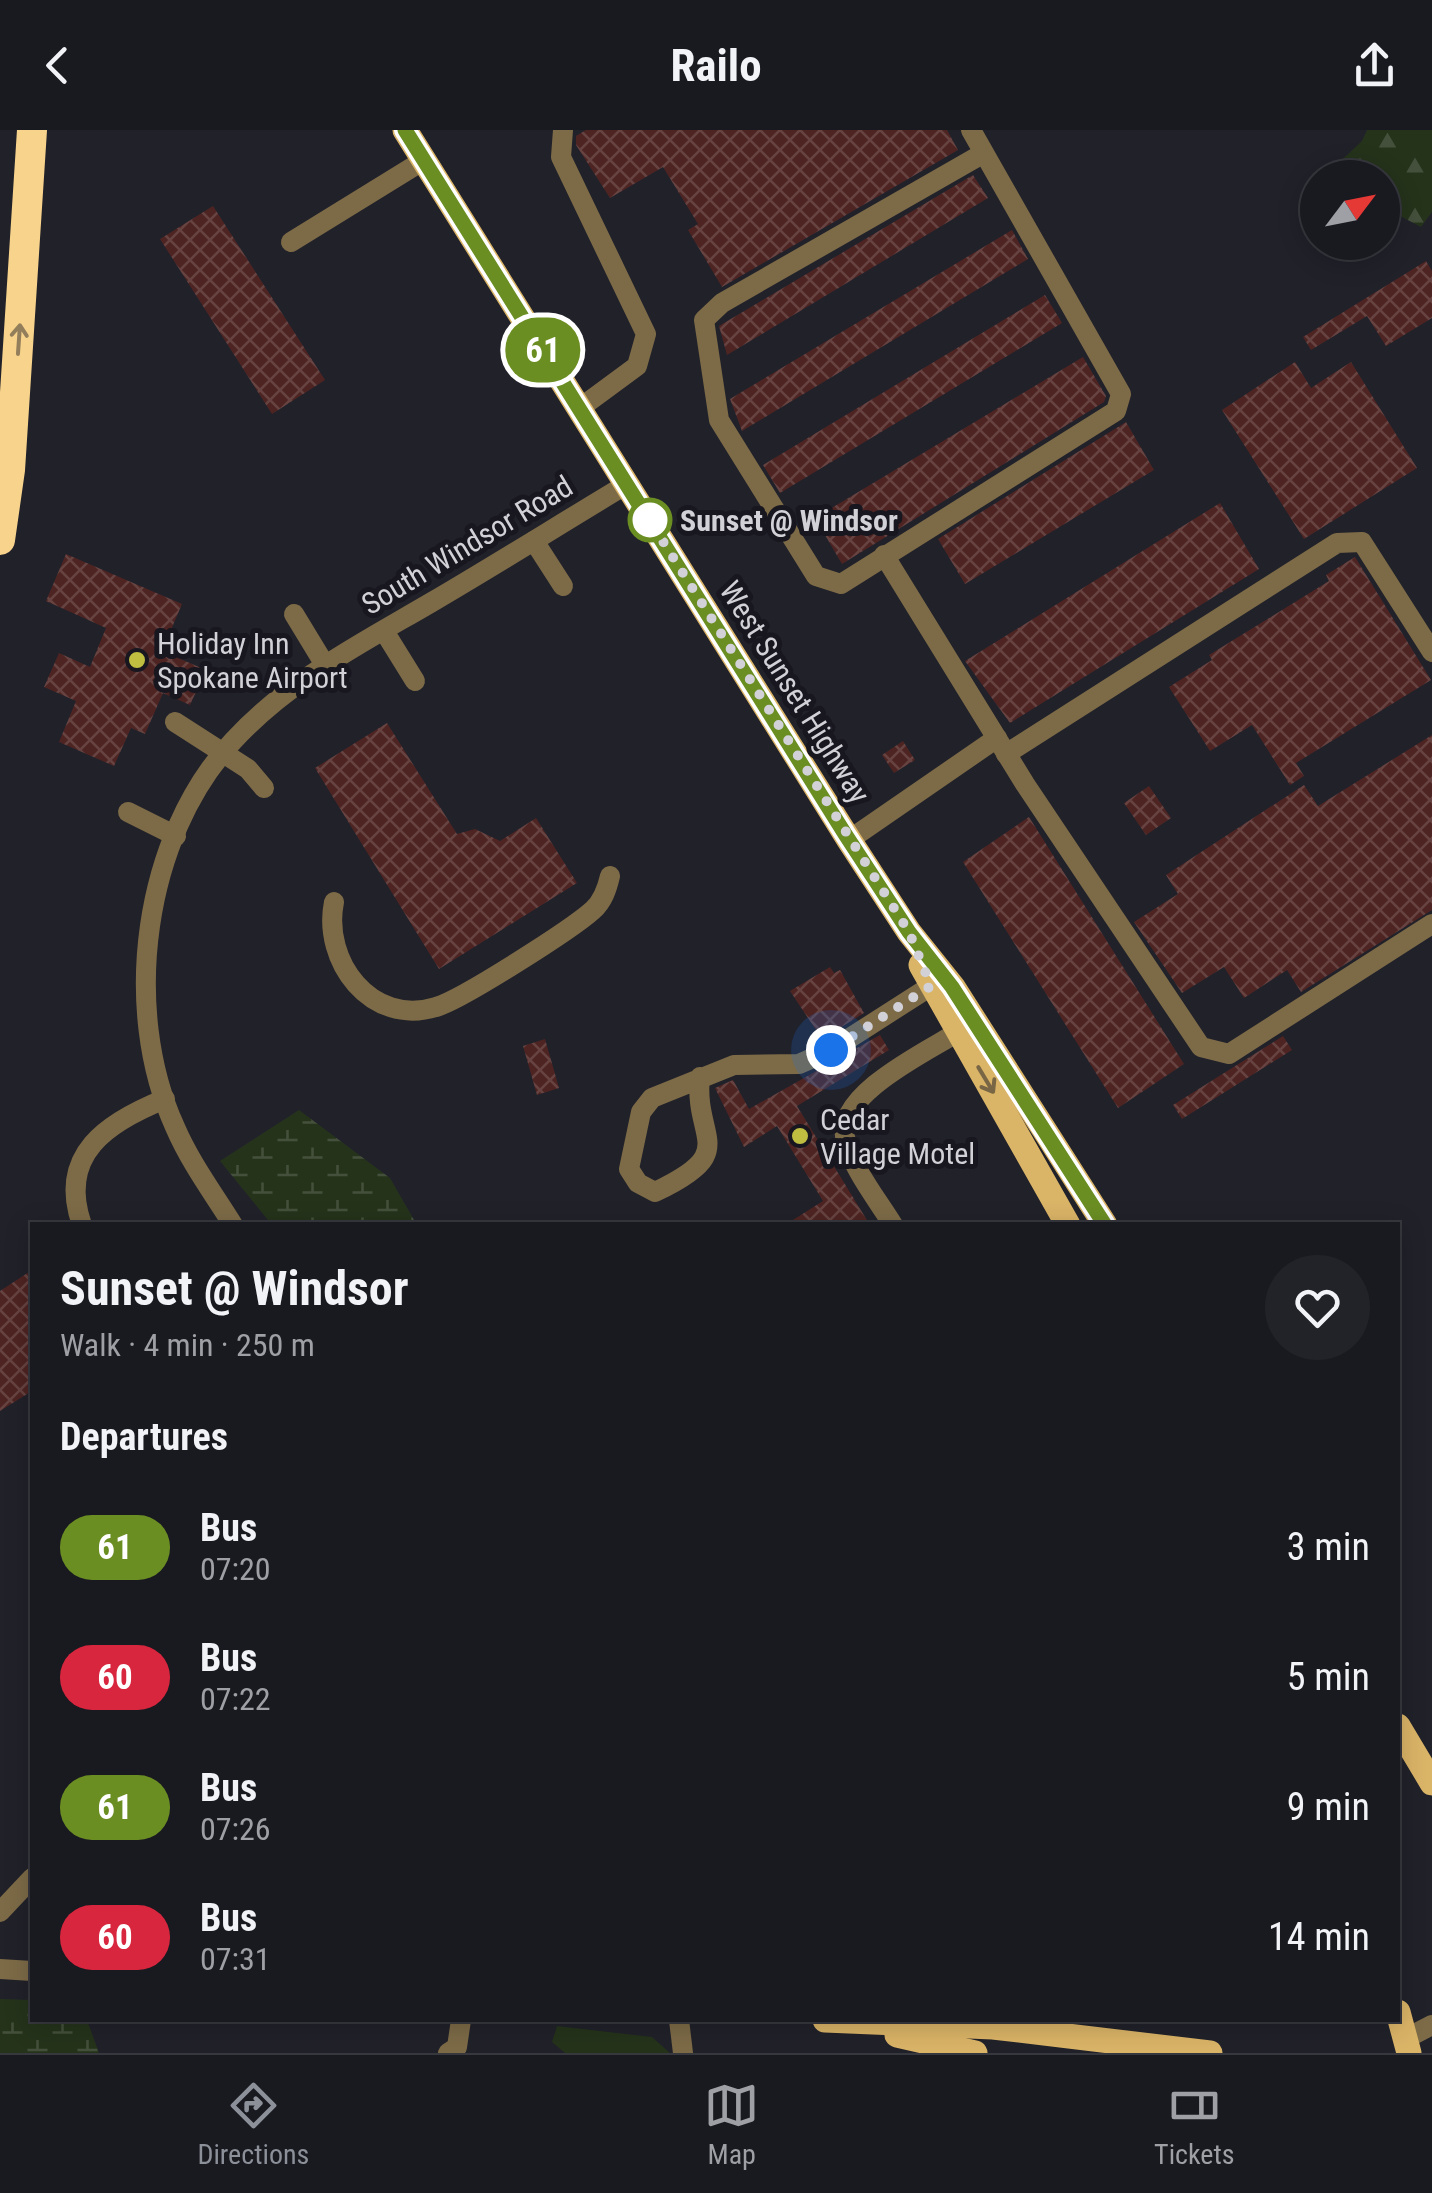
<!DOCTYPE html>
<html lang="en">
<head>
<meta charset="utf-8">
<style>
  :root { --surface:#191920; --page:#222229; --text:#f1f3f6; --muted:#9fa0a5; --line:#37383e; --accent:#8c9099 }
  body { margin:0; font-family:"Roboto Condensed",sans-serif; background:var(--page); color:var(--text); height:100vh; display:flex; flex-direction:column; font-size:38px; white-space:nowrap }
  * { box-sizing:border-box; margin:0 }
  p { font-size:32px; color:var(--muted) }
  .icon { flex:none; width:55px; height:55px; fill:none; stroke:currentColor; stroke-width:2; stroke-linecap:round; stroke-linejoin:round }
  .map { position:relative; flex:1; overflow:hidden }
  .panel { position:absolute; left:30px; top:1092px; width:1370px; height:800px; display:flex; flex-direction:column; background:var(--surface); border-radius:0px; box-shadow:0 5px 25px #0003,0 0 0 2px var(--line) }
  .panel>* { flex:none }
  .badge { padding:0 20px; border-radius:32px; font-size:35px; line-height:65px }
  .needle { width:65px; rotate:58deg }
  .tools { position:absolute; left:1300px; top:30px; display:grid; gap:20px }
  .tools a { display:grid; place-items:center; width:100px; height:100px; border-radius:50%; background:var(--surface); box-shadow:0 5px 25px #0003,0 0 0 2px var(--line); font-size:50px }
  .you { position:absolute; width:50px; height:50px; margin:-25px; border:8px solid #fff; border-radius:50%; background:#1a73e8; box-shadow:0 0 0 15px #1a73e833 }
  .map>.badge { position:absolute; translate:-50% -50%; box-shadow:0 0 0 5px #fff }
  h2 { padding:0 30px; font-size:38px; line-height:90px }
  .round { display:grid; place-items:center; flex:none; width:105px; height:105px; border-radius:52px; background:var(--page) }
  .overview { display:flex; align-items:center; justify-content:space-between; height:170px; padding:0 30px }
  h1 { font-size:48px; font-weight:700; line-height:75px }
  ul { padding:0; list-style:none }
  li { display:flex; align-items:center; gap:30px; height:130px; padding:0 30px }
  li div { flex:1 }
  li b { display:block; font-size:38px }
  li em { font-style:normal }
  li .badge { min-width:110px; font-weight:700; text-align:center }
  header { display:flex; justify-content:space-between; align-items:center; height:130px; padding:0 30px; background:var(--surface); font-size:45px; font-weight:700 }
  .tabs { display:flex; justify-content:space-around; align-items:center; height:140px; border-top:2px solid var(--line); background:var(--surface); font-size:28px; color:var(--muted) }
  .tabs a { display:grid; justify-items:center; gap:5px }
  .tabs .active { color:var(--accent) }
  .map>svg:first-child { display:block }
  .green { fill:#25331b }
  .forest { fill:url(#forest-firs) }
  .wetland { fill:url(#wetland-marsh) }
  .building { fill:url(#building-cross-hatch) }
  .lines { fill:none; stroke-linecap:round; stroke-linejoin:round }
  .minor { stroke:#7d6b47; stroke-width:20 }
  .major { stroke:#dab467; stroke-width:25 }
  .highway { stroke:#f8d38b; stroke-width:30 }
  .oneway { stroke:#937e5b }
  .oneway2 { stroke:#796644 }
  .line-casing { stroke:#fff; stroke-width:22 }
  .line { stroke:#6b8e23; stroke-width:15 }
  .walk { stroke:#d1d1d7; stroke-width:10; stroke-dasharray:0 18 }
  .stop-dot { fill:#fff; stroke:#6b8e23; stroke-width:5 }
  .poi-dot { fill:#c0be41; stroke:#181720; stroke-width:4 }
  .labels { text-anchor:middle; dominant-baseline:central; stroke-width:10; stroke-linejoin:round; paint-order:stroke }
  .stop-label { font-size:30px; font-weight:bold; fill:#d1d1d7; stroke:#181720; text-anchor:start }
  .street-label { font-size:30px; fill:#d1d1d7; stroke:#181720 }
  .poi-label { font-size:30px; fill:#d1d1d7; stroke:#181720; text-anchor:start }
</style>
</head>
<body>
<header><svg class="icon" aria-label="back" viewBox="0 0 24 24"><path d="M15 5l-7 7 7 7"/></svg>Railo<svg class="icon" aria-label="share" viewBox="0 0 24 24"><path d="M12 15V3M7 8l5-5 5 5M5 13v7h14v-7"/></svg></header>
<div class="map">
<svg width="1432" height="1923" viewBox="0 0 1432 1923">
  <defs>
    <pattern id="forest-firs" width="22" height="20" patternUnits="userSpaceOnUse" patternTransform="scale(2.5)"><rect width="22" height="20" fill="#25331b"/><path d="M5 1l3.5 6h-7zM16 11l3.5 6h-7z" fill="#44503b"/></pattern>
    <pattern id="wetland-marsh" width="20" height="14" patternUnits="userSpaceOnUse" patternTransform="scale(2.5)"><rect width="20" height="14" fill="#25331b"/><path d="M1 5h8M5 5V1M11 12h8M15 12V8" fill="none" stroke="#44503b"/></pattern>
    <pattern id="building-cross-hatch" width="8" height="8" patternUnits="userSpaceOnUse" patternTransform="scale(2.5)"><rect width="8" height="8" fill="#4e2422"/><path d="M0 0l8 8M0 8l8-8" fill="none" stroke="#664341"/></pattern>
  </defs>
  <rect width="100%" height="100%" fill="#21212a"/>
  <polygon class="green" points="557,1896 652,1907 670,1923 565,1923 552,1912"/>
  <polygon class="forest" points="1367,0 1432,0 1432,82 1421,97 1383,77 1382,48 1334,47 1331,40 1362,11"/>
  <g class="wetland">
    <polygon points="299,980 390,1048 417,1095 272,1095 220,1031"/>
    <polygon points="0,1869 32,1870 32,1890 87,1890 99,1923 0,1923"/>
  </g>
  <g class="building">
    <polygon points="586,0 947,0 958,20 722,157 688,100 698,94 663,37 610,68 576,15 576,6"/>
    <polygon points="973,45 988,68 727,225 719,196"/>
    <polygon points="213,76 325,250 272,284 160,109"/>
    <polygon points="1012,100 1028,129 742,301 730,269"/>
    <polygon points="1426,131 1432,141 1432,188 1386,216 1367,186 1311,220 1303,207"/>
    <polygon points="1045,165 1062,193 780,363 763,335"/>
    <polygon points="1083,227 1106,266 1104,272 842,434 815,388"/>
    <polygon points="1295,232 1311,258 1351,232 1417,338 1304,409 1222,280"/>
    <polygon points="1126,292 1154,340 965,454 938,409"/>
    <polygon points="1220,373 1259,439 1010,593 965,531"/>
    <polygon points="66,424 182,474 162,521 206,540 190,575 163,563 145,604 131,598 114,636 59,612 76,571 44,557 59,523 90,537 106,498 46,471"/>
    <polygon points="1355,427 1431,550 1296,633 1304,646 1290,655 1252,595 1210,621 1169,557 1212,530 1209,525 1329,451 1326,445"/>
    <polygon points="387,593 457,704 475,699 500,711 536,688 577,753 439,839 315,638"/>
    <polygon points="1432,605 1432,780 1301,862 1287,840 1244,868 1224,837 1182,863 1134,792 1178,764 1166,745 1304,655 1318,676"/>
    <polygon points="903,611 915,630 894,643 882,625"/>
    <polygon points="1149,656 1171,688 1146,705 1124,673"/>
    <polygon points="1029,687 1184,934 1118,978 963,732"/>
    <polygon points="830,837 834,843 840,840 864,883 822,909 790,861"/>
    <polygon points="880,905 889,920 797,976 870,1095 785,1095 823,1071 777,996 744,1017 715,958 733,950 749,979"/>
    <polygon points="1283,906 1292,920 1182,989 1173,975"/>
    <polygon points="545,909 559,958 537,965 523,916"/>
    <polygon points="32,1140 32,1261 0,1281 0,1161"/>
  </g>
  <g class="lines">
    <g class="minor">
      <polyline points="563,0 561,27 646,204 637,236 580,278"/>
      <polyline points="971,0 1121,264 1116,281 841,454 816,446 719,290 704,190 722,173 984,23"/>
      <polyline points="291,112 424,30"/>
      <polyline points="534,411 563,456"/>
      <polyline points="884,425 1025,654 1201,917 1229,924 1432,794"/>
      <polyline points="294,484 325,535"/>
      <polyline points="384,501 415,551"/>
      <polyline points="175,592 248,639 264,658"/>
      <polyline points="1006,624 1337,413 1362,412 1432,522"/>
      <polyline points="128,682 176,706"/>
      <polyline points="849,710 997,608"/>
      <path d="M 334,772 C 322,831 371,897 436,877 C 461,870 572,799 593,780 C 603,771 607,759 610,746"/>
      <path d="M 700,947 C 693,1010 742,1021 655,1062 L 638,1053 L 629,1039 L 641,982 L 652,968 L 734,935 L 799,934 L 831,920 L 931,856"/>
      <path d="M 82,1095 C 57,1024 108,992 165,969"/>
      <path d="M 233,1095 C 213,1063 190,1032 175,997 C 121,879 143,707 233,611 C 289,550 362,513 432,472 C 497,434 562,393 627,354"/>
      <path d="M 893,1095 C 877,1069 851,1037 845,1007 C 837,964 926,922 958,902"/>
      <polyline points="0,1782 32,1748"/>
      <polyline points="0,1839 32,1841"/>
      <polyline points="679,1890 683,1923"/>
      <polyline points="1405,1909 1432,1895"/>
      <polyline points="448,1923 457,1917 461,1890"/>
    </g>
    <g class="major">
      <polyline points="405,0 849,710 909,802 953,857 1105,1095"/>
      <polyline points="921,835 1068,1095"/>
      <polyline points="1398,1596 1432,1653"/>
      <polyline points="1398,1882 1409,1923"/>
      <polyline points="825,1890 993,1897 1210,1923"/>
      <polyline points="897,1905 975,1923"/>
    </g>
    <polyline class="highway" points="0,410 10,340 32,0"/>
  </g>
  <defs><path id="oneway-shaft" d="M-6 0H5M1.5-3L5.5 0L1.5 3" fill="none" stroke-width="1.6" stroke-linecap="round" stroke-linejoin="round" transform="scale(2.5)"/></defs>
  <use class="oneway" href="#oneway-shaft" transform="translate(19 209) rotate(-86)"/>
  <use class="oneway2" href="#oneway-shaft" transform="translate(986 950) rotate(59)"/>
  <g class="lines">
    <g class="line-casing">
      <polyline id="line" points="405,0 845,704 909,802 952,857 1105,1095"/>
    </g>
    <use href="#line" class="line"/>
    <polyline class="walk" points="650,390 647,386 909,802 931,856 831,920"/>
  </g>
  <circle class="stop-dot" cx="650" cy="390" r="20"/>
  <g class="poi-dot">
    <circle cx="137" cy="530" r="10"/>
    <circle cx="800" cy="1006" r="10"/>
  </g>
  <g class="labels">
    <g class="stop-label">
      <text x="680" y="390">Sunset @ Windsor</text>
    </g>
    <g class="street-label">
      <text transform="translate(467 415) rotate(-31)">South Windsor Road</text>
      <text transform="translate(795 562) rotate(58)">West Sunset Highway</text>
    </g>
    <g class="poi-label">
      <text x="157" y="513">Holiday Inn<tspan x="157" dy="34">Spokane Airport</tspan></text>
      <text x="820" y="989">Cedar<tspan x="820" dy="34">Village Motel</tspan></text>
    </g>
  </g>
</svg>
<div class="tools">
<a><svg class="needle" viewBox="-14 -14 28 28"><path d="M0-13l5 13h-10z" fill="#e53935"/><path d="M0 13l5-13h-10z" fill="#9fa0a5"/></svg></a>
</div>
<div class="you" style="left:831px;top:920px"></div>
<b class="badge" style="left:543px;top:220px;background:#6b8e23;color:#fff">61</b>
<section class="panel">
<div class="overview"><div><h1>Sunset @ Windsor</h1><p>Walk · 4 min · 250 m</p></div><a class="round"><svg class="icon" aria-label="heart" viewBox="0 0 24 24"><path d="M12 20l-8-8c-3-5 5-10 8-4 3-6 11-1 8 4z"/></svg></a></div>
<h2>Departures</h2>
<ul>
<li><span class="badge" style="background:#6b8e23;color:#fff">61</span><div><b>Bus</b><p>07:20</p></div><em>3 min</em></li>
<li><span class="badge" style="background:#d7263d;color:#fff">60</span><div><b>Bus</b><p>07:22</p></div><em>5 min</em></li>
<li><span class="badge" style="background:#6b8e23;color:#fff">61</span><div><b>Bus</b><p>07:26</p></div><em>9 min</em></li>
<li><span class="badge" style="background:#d7263d;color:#fff">60</span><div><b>Bus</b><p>07:31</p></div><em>14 min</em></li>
</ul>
</section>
</div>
<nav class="tabs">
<a class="active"><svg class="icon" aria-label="directions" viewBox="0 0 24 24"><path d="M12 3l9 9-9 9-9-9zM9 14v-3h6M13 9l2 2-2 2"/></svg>Directions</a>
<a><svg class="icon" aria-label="map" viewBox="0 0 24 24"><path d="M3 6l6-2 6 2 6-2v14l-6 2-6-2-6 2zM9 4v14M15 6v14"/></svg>Map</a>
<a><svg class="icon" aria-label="tickets" viewBox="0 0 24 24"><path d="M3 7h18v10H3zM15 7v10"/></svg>Tickets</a>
</nav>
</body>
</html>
